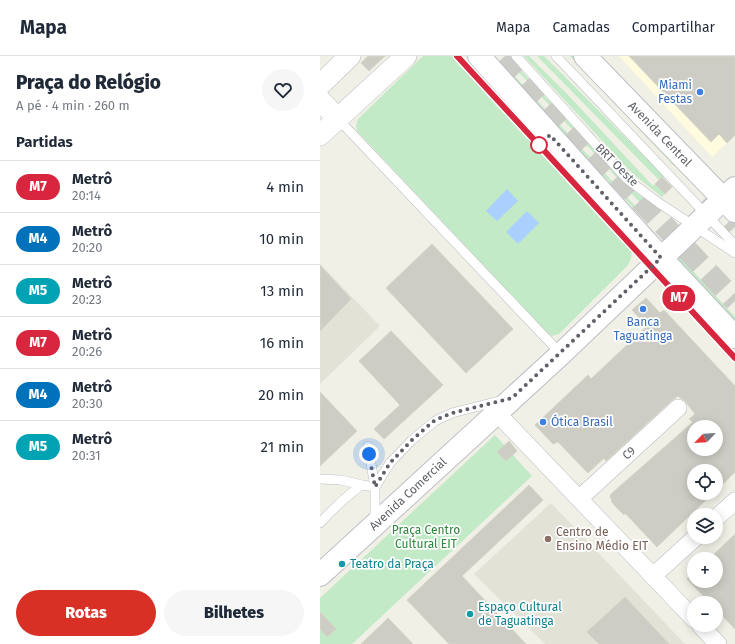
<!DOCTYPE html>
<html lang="pt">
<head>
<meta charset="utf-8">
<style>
  :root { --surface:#fff; --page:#f6f6f7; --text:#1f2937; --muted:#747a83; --line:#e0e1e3; --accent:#d93025 }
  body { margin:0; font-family:"Fira Sans",sans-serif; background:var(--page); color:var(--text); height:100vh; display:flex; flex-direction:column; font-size:15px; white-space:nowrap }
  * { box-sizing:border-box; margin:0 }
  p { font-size:13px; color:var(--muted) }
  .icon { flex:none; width:22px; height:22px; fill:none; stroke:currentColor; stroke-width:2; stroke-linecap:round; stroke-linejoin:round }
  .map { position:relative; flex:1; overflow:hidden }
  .details { display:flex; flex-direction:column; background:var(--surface); width:320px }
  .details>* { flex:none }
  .badge { padding:0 8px; border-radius:13px; font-size:14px; line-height:26px }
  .needle { width:26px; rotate:245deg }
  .tools { position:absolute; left:367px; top:364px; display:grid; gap:8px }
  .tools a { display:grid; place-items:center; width:36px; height:36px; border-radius:50%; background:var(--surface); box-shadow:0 2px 10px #0003; font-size:20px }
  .you { position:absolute; width:20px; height:20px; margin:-10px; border:3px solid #fff; border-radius:50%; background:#1a73e8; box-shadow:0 0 0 6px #1a73e833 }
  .map>.badge { position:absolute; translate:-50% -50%; box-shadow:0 0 0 2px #fff }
  h2 { padding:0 16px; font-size:15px; line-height:36px }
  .round { display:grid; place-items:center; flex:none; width:42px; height:42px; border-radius:21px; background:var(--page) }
  .head { display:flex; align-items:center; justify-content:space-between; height:68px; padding:0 16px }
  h1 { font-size:19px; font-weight:800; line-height:30px }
  .action { display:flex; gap:8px; margin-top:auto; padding:8px 16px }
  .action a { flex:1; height:46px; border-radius:24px; background:var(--accent); color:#fff; font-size:16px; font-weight:800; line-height:46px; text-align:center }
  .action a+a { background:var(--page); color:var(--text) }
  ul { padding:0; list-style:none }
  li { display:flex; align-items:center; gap:12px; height:52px; padding:0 16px; border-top:1px solid var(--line) }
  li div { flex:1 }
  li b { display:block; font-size:15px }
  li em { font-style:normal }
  li .badge { min-width:44px; font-weight:700; text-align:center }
  header { display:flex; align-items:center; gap:24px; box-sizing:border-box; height:56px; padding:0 20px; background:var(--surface); border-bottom:1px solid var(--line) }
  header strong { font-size:19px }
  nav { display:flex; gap:22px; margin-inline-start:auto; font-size:14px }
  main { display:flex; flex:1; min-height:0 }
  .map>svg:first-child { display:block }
  .commercial { fill:#fffbde }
  .education { fill:#e3e2d7 }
  .green { fill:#c2eac6 }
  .water { fill:#a9d0ff }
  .building { fill:#cecdc5; stroke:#d7d3c4; fill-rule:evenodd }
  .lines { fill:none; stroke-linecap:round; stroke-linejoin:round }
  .primary-tunnel { stroke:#ccccc7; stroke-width:22; stroke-dasharray:22 11; stroke-linecap:butt }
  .service-casing { stroke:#bbbdc3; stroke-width:10 }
  .minor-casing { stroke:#bbbdc3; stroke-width:18 }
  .tertiary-casing { stroke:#bbbdc3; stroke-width:22 }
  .secondary-casing { stroke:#bcbec5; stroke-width:24 }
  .service { stroke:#fff; stroke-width:9 }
  .minor { stroke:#fff; stroke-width:17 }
  .tertiary { stroke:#fff; stroke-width:21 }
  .secondary { stroke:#fff; stroke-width:22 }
  .line-casing { stroke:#fff; stroke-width:9 }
  .line { stroke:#d7263d; stroke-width:6 }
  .walk { stroke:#5e6168; stroke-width:4; stroke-dasharray:0 7.2 }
  .shop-dot { fill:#3f7fe0; stroke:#fff; stroke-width:1.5 }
  .stop-dot { fill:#fff; stroke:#d7263d; stroke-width:2 }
  .education-dot { fill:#8d6e63; stroke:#fff; stroke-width:1.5 }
  .culture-dot { fill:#0f9aa8; stroke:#fff; stroke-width:1.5 }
  .labels { text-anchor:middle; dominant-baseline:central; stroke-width:3.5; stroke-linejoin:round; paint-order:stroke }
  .shop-label { font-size:12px; fill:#366cbe; stroke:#fff; text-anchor:end }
  .street-label { font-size:12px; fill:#5e6168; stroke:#fff }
  .park-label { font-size:12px; fill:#2f863c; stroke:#fff }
  .education-label { font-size:12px; fill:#785e54; stroke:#fff; text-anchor:start }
  .culture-label { font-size:12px; fill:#0d838f; stroke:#fff; text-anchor:start }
</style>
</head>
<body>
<header>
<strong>Mapa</strong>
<nav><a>Mapa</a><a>Camadas</a><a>Compartilhar</a></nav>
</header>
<main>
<section class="details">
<div class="head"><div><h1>Praça do Relógio</h1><p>A pé · 4 min · 260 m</p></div><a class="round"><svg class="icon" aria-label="heart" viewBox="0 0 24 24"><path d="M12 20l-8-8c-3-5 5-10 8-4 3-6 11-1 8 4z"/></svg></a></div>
<h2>Partidas</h2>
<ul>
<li><span class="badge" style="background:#d7263d;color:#fff">M7</span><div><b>Metrô</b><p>20:14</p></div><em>4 min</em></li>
<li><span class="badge" style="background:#0072bc;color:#fff">M4</span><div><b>Metrô</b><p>20:20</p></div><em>10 min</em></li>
<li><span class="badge" style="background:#00a3b4;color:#fff">M5</span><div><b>Metrô</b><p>20:23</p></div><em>13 min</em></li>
<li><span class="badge" style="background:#d7263d;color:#fff">M7</span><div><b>Metrô</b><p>20:26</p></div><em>16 min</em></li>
<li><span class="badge" style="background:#0072bc;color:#fff">M4</span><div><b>Metrô</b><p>20:30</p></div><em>20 min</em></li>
<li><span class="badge" style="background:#00a3b4;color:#fff">M5</span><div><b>Metrô</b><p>20:31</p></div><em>21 min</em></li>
</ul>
<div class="action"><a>Rotas</a><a>Bilhetes</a></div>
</section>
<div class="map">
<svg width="415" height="588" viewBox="0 0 415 588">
  <rect width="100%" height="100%" fill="#f1f0e7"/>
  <polygon class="commercial" points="299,0 415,0 415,80 392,101"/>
  <g class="education">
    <polygon points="0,208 60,270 0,328"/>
    <polygon points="231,447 365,588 225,588 154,518"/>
  </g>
  <g class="green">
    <path d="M 103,0 L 141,0 L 304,175 C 310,186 316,198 307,210 L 239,278 L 232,280 L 227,277 L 37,75 L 36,70 L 38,63 Z"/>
    <polygon points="204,0 209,0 250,41 333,130 335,128 345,138 342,141 312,117"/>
    <polygon points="217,0 224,0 344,120 339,124"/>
    <polygon points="250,0 255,0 360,105 354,110"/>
    <polygon points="194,7 310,132 330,147 325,152 192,9"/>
    <polygon points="187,12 318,153 322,155 319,158 185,14"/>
    <polygon points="358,199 415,261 415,265 356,201"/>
    <polygon points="175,379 212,420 32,588 0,588 0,542"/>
  </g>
  <g class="water">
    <polygon points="187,133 198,145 177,165 166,155"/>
    <polygon points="207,155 219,167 198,188 186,176"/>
  </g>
  <g class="building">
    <polygon points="48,0 65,0 49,15 41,7"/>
    <polygon points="309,0 415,0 415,79 407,87 399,78 391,86"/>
    <polygon points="342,121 352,131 345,138 335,128"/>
    <polygon points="112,188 193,273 146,317 66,232"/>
    <polygon points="0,209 31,243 0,275"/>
    <path d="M 326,242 L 340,257 L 344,254 L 415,330 L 415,416 L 396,435 L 396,415 L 374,415 L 374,437 L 393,437 L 337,491 L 305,457 L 304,459 L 296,451 L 291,445 L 292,444 L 290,441 L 291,438 L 373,366 L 369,363 L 375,358 L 365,345 L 358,340 L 351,345 L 286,405 L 284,402 L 268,417 L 238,386 L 233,388 L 215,369 L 268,319 L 271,323 L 327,270 L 312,254 ZM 374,371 L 396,371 L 396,393 L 374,393 Z"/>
    <polygon points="71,275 123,329 64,383 54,373 80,349 39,305"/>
    <polygon points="0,336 37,375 0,410"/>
    <polygon points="189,385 197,395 186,405 177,396"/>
    <polygon points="209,429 223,444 142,520 206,588 129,588 87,544"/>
    <polygon points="415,478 415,573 396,553 396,547 390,547 367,523 374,517 374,525 396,525 396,503 389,503"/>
    <polygon points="305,541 349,588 279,588 267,576"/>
    <polygon points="0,556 16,573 7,581 0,573"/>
    <polygon points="68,562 93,588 41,588 63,567"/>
  </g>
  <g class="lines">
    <g class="primary-tunnel">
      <polyline points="185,0 415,245"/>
      <polyline points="387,141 415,171"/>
    </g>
    <g class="service-casing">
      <g id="service">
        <polyline points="196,0 307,123 339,147 415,197"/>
        <polyline points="236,0 415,189"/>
        <polyline points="18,63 241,298"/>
        <polyline points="0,423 21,424 42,429"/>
        <polyline points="55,464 55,431 70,407 92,384 115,365 132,357 183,344"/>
        <path d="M 0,467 C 13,453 26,440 42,429 L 55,431 L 48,390"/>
      </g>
    </g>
    <g class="minor-casing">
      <g id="minor">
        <polyline points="176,356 374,563"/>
        <polyline points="260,442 358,352"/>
        <polyline points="396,462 415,445"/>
        <polyline points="333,520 376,481"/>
        <polyline points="380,569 398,588"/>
      </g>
    </g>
    <g class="tertiary-casing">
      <g id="tertiary">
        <polyline points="0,29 30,0"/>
        <polyline points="0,44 18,63"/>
        <polyline points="0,79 86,0"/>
      </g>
    </g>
    <g class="secondary-casing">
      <g id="secondary">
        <polyline points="159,0 341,202 415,281"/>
        <polyline points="265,0 415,155"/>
        <polyline points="0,519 241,298 415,132"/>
      </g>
    </g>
    <use href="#service" class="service"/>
    <use href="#minor" class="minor"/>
    <use href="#tertiary" class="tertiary"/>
    <use href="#secondary" class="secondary"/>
  </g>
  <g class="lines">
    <g class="line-casing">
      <polyline id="line" points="137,0 415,302"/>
    </g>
    <use href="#line" class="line"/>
    <polyline class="walk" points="49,398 55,431 70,407 92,384 115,364 132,357 192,342 341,202 230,79 219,89"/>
  </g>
  <g class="shop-dot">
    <circle cx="380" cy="36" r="4"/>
    <circle cx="323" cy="253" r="4"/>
    <circle cx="223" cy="366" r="4"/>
  </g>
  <circle class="stop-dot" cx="219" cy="89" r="8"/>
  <circle class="education-dot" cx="228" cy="483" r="4"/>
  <g class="culture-dot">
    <circle cx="22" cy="508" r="4"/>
    <circle cx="150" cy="558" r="4"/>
  </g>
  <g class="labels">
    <g class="shop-label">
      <text x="372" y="29">Miami<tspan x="372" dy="14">Festas</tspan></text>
      <text x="323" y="266" text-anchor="middle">Banca<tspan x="323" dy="14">Taguatinga</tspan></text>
      <text x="231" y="366" text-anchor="start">Ótica Brasil</text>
    </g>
    <g class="street-label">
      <text transform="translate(340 78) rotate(46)">Avenida Central</text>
      <text transform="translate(297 109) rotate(45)">BRT Oeste</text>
      <text transform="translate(309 397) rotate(-43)">C9</text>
      <text transform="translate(88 438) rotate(-43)">Avenida Comercial</text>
    </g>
    <g class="park-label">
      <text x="106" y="474">Praça Centro<tspan x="106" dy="14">Cultural EIT</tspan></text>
    </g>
    <g class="education-label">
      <text x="236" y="476">Centro de<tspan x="236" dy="14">Ensino Médio EIT</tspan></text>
    </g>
    <g class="culture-label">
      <text x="30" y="508">Teatro da Praça</text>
      <text x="158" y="551">Espaço Cultural<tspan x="158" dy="14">de Taguatinga</tspan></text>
    </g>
  </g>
</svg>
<div class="tools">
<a><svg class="needle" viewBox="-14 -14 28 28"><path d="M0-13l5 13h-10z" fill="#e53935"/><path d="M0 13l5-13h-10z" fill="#747a83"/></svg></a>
<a><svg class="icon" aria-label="locate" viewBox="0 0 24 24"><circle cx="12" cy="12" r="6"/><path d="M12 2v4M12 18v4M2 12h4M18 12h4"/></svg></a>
<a><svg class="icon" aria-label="layers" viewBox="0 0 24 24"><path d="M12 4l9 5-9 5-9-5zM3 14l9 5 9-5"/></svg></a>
<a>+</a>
<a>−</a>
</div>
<div class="you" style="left:49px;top:398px"></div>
<b class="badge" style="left:359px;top:242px;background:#d7263d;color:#fff">M7</b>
</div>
</main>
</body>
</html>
